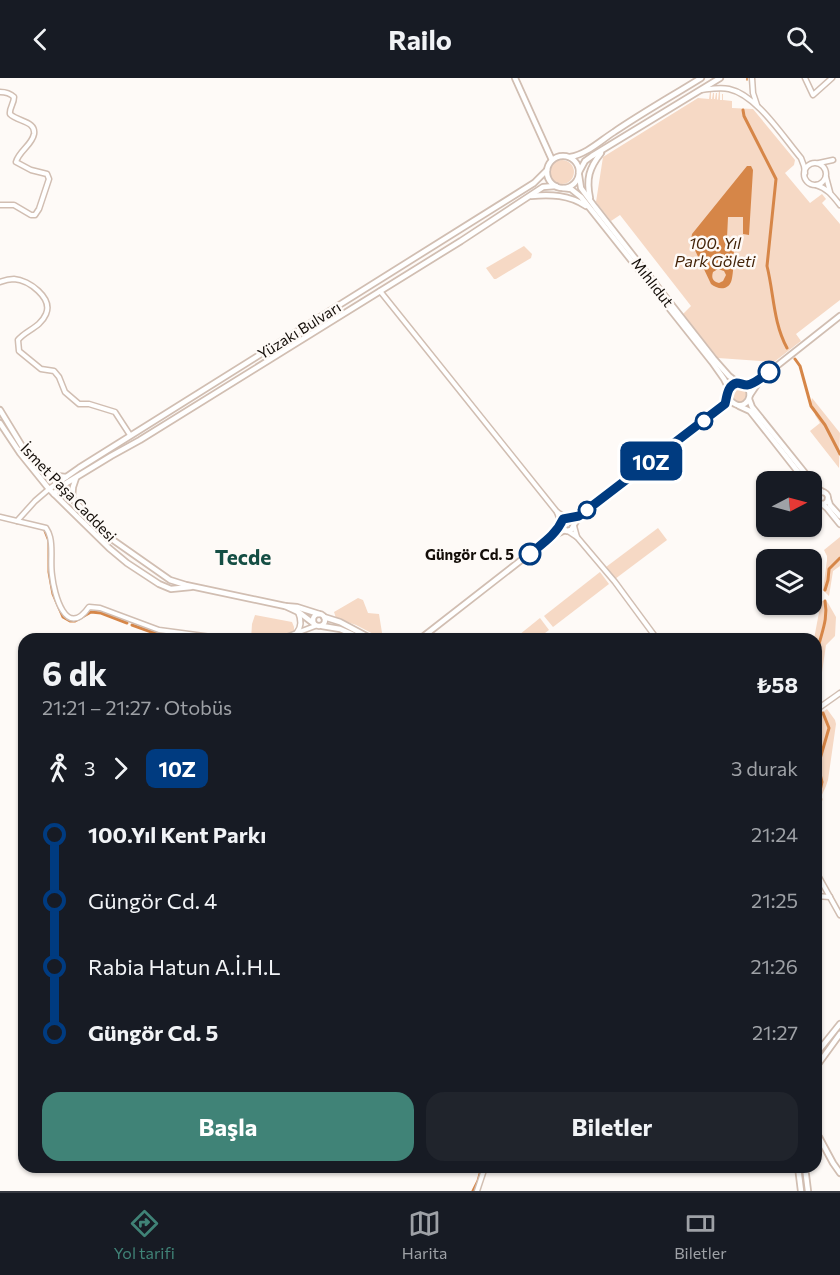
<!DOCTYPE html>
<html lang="tr">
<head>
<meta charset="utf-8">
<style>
  :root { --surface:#171b24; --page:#20242c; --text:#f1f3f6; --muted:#9ea1a6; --line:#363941; --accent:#408377 }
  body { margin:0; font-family:Commissioner,sans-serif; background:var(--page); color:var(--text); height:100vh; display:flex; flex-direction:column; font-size:22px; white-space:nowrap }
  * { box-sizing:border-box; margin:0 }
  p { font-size:20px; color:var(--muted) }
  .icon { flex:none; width:33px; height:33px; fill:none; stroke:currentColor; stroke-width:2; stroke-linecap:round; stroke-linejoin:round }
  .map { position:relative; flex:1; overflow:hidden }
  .drawer { position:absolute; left:18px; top:555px; width:804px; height:540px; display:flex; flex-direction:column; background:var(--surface); border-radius:18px; box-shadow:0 2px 4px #0004 }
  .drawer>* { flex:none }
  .badge { padding:0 12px; border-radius:9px; font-size:21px; line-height:39px }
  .needle { width:39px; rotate:84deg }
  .tools { position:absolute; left:756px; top:393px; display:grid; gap:12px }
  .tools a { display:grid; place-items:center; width:66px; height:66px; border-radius:12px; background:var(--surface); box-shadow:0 2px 4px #0004; font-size:30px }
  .map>.badge { position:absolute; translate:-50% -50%; box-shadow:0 0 0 3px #fff }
  .legs { display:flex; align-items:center; gap:9px; height:66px; padding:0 24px; font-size:20px }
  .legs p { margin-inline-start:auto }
  .overview { display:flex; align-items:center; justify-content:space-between; height:102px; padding:0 24px }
  h1 { font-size:33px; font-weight:700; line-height:45px }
  .cta { display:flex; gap:12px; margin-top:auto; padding:12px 24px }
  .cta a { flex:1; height:69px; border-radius:18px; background:var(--accent); color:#fff; font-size:24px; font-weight:700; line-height:69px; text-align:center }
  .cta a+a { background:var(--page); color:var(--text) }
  ul { padding:0 24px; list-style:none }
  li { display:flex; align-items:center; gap:21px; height:66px; font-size:22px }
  li i { display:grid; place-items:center; width:9px; height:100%; margin:0 8px; background:currentColor }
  li i::after { content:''; width:15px; height:15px; margin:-8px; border:4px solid; border-radius:50%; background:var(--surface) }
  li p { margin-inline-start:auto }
  li:first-child i { background:linear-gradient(#0000 50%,currentColor 0) }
  li:last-child i { background:linear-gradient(currentColor 50%,#0000 0) }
  header { display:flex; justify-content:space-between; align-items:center; height:78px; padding:0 24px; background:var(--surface); font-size:27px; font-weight:700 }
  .tabs { display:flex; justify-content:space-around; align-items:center; height:84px; border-top:2px solid var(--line); background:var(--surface); font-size:16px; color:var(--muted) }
  .tabs a { display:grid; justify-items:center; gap:3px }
  .tabs .current { color:var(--accent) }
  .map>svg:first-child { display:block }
  .green { fill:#f6d9c5 }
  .water { fill:#d68648; fill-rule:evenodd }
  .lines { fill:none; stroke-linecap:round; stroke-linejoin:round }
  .stream { stroke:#d68648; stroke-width:1.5 }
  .canal { stroke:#d68648; stroke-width:3 }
  .tertiary-casing { stroke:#d1beb2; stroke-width:7 }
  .secondary-casing { stroke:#d1beb2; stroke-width:8 }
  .tertiary { stroke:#fff; stroke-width:4 }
  .secondary { stroke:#fff; stroke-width:4.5 }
  .line-1-casing { stroke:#fff; stroke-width:14 }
  .line-1 { stroke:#003b80; stroke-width:9 }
  .stop-1-dot { fill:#fff; stroke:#003b80; stroke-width:3 }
  .labels { text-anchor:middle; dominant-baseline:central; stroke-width:5; stroke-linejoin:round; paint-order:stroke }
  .street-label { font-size:15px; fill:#140e09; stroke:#fefaf7 }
  .stop-label { font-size:15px; font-weight:bold; fill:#140e09; stroke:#fefaf7; text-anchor:end }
  .water-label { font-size:16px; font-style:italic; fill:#432308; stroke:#fefaf7 }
  .district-label { font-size:21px; font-weight:bold; fill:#154e44; stroke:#fefaf7 }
</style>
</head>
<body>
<header><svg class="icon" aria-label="back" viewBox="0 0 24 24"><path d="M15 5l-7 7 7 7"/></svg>Railo<svg class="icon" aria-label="search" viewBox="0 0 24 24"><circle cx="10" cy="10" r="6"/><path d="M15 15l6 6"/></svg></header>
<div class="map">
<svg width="840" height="1113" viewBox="0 0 840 1113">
  <rect width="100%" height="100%" fill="#fefaf7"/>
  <g class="green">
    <polygon points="719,13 720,13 720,22 722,22 722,16 723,16 723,22 732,23 732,30 753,31 795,82 794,87 785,95 810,125 822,116 826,121 822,125 840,146 840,222 796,256 801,263 774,284 718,280 683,236 691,228 620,137 611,143 596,124 603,79 698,20 709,21 710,14 711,14 711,21 712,21 713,15 714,15 714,21 715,21 716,15 717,15 717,21 718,22"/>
    <circle cx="562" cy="94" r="12"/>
    <polygon points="524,168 532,176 531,180 496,201 494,201 486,190"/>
    <circle cx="739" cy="316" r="9"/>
    <polygon points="812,320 840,355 839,390 810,353 820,345 815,337 816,335 811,324"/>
    <polygon points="658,450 667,462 615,501 606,489"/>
    <polygon points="840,459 840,488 833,493 829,518 823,512 827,482 827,478 824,472"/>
    <polygon points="600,494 609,506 553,549 544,538"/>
    <polygon points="358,520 363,522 368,535 379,536 383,561 356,547 336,540 334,534"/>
    <polygon points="820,523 826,523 828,525 836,539 835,558 826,567 819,615 822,621 816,627 816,561 814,561 820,529 818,525"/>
    <polygon points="255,537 292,544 294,549 294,553 271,561 251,561 252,546"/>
    <polygon points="540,540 549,552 537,561 514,561"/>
    <polygon points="827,631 835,642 836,646 828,702 826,708 821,719 823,721 816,737 817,707 816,707 816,668 817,655 816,639"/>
  </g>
  <path class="water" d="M 747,88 L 751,88 L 753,92 L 749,157 L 743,156 L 743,139 L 728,139 L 727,160 L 734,160 C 734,169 734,197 731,204 C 727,213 717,211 711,206 L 693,168 L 691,162 L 692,156 ZM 718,191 L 724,193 L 726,197 L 723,203 L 719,205 C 713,204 711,200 713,194 Z"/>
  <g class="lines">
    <polyline class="stream" points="747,2 747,0"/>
    <g class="canal">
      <path d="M 743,32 L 744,38 L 776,101 L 767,188 C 774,216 773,244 787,270"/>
      <polyline points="795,281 800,288 811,328 825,347 840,376"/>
      <polyline points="45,453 49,463 49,494 53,516 63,539 70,543 75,543 91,534 101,535 127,545"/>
      <polyline points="825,512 828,502 829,491 840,480"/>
      <polyline points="132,547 157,556 181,560"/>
      <polyline points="187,561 189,561"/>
      <path d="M 816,595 C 817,586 817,575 819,566 C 823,551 828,539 825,523"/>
      <polyline points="816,620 817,623"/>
      <polyline points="816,719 820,713 822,704 818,688 829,650 823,635"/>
      <polyline points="473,1113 478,1103 482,1089"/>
    </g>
    <g class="tertiary-casing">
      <g id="tertiary">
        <polyline points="752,0 753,15 757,27"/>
        <polyline points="805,0 813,17 832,0"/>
        <path d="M 701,12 C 710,11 720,9 729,11 C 757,17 783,59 801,80 L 804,88 L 805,95"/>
        <path d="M 0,14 C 6,14 10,15 14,19 C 14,26 9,30 10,36 C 18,44 36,43 34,56 C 32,67 19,73 16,84 L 31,92 L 47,96 L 49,101 L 39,131 L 35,137 L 31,137 L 14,127 L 0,127"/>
        <polyline points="819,85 833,82"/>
        <circle cx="815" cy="96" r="11"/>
        <polyline points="826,99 830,114"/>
        <path d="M 816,107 C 827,110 833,118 840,127"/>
        <path d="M 0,204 C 5,202 9,201 14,201 C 29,202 53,220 46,236 C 40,250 26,252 18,262 L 19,273 L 41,291 L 54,293 L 59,299 L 65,314 L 79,326 L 89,326 L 115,334 L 130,357"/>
        <polyline points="380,213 557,434"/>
        <path d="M 0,439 L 46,450 C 48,453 49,455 50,459 C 53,471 50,484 52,497 C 54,516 66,562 89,529 L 100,530 L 159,552 L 226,561"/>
        <polyline points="17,443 35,423 49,411"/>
        <polyline points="561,445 557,434 566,440"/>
        <polyline points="568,453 577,459 574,448"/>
        <polyline points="577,459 615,504 657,561"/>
        <path d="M 297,554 C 302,548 301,541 298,534"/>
        <polyline points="281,561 315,548"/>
        <polyline points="816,632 840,615"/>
        <polyline points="816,794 840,837"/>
        <polyline points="816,818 830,819"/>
        <polyline points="477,1113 485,1089"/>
      </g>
    </g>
    <g class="secondary-casing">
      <g id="secondary">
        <polyline points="515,0 552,82"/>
        <circle cx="563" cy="94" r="16"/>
        <path d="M 570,79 C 587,76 600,63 614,54 C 642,35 672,18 701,0"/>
        <polyline points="579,94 585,83 592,78 720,0"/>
        <polyline points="579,97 581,110 595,129 714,281 729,298 738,305"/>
        <polyline points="563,110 571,111 581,119 712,284 724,301 729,311"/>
        <path d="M 531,118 C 551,116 569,117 586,128"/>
        <path d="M 590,120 C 586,101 589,90 601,75"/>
        <polyline points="750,317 760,302"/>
        <path d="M 728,318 C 737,337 758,323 746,307"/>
        <polyline points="749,321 752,329 756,334 817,410 823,414"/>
        <path d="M 725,326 C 729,314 728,300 746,307 L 764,298 L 840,238"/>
        <polyline points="739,328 750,333 754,338 806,404"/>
        <polyline points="0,332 25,373 104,453 113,462 170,502 186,507 285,528"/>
        <polyline points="0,345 20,375 49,411 109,470 127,485 159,506 171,511 191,509"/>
        <polyline points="49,397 66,399"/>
        <polyline points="49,411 79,390 534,105 547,92"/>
        <circle cx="822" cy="420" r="6"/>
        <polyline points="54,416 60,409 111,378 140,362 461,163 543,109 556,108"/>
        <polyline points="72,420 73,409 76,400"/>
        <polyline points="828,421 830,427 840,438"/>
        <polyline points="822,426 827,430 840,446"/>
        <polyline points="564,452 567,453 571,452 579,438"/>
        <polyline points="552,458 558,451 563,441 579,438 725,326"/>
        <circle cx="319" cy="542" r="6"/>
        <polyline points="324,539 340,544 372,561"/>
        <polyline points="313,545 300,535 285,528 297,529 319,536"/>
        <polyline points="322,548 340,551 363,561"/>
        <polyline points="420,561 552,458 565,452"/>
        <polyline points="816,976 840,946"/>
        <polyline points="816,989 840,956"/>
        <polyline points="816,1058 819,1059 833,1085 840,1095"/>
        <polyline points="798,1089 801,1113"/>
        <polyline points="805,1089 808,1113"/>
      </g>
    </g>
    <use href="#tertiary" class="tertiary"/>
    <use href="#secondary" class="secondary"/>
  </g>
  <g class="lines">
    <g class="line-1-casing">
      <path id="line-1" d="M 530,476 C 543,465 556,457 563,441 L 579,438 L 725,326 C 727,319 727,307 737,305 C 740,305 743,307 747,307 C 754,306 764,298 769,294"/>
    </g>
    <use href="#line-1" class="line-1"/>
  </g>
  <g class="stop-1-dot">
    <circle cx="769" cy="294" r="10"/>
    <circle cx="704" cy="343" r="8"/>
    <circle cx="587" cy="432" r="8"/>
    <circle cx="530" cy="476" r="10"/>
  </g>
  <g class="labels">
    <g class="street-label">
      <text transform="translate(653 204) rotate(52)">Mıhlıdut</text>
      <text transform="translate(299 252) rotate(-32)">Yüzakı Bulvarı</text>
      <text transform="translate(69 414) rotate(46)">İsmet Paşa Caddesi</text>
    </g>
    <g class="stop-label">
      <text x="514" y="476">Güngör Cd. 5</text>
    </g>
    <g class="water-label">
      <text x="715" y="164">100. Yıl<tspan x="715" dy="18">Park Göleti</tspan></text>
    </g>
    <g class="district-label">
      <text x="243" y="478">Tecde</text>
    </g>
  </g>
</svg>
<div class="tools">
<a><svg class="needle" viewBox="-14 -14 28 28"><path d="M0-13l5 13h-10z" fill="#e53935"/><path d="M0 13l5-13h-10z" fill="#9ea1a6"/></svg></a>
<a><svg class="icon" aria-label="layers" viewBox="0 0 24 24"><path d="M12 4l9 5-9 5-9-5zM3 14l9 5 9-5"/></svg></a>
</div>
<b class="badge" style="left:651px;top:383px;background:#003b80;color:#fff">10Z</b>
<section class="drawer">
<div class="overview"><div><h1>6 dk</h1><p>21:21 – 21:27 · Otobüs</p></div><b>₺58</b></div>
<div class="legs"><svg class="icon" aria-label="walk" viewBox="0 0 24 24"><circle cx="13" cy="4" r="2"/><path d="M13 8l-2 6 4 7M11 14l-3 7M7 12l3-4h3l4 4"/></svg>3<svg class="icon" aria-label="forward" viewBox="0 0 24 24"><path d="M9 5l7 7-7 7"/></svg><b class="badge" style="background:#003b80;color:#fff">10Z</b><p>3 durak</p></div>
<ul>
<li><i style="color:#003b80"></i><b>100.Yıl Kent Parkı</b><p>21:24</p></li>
<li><i style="color:#003b80"></i><span>Güngör Cd. 4</span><p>21:25</p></li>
<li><i style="color:#003b80"></i><span>Rabia Hatun A.İ.H.L</span><p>21:26</p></li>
<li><i style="color:#003b80"></i><b>Güngör Cd. 5</b><p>21:27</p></li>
</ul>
<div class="cta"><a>Başla</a><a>Biletler</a></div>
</section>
</div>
<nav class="tabs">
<a class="current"><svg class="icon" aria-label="directions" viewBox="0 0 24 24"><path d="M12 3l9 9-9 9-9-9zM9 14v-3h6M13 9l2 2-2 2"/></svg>Yol tarifi</a>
<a><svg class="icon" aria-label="map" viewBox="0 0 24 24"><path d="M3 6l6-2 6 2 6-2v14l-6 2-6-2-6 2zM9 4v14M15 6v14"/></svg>Harita</a>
<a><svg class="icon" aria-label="tickets" viewBox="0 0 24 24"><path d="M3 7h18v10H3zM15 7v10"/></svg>Biletler</a>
</nav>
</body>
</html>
